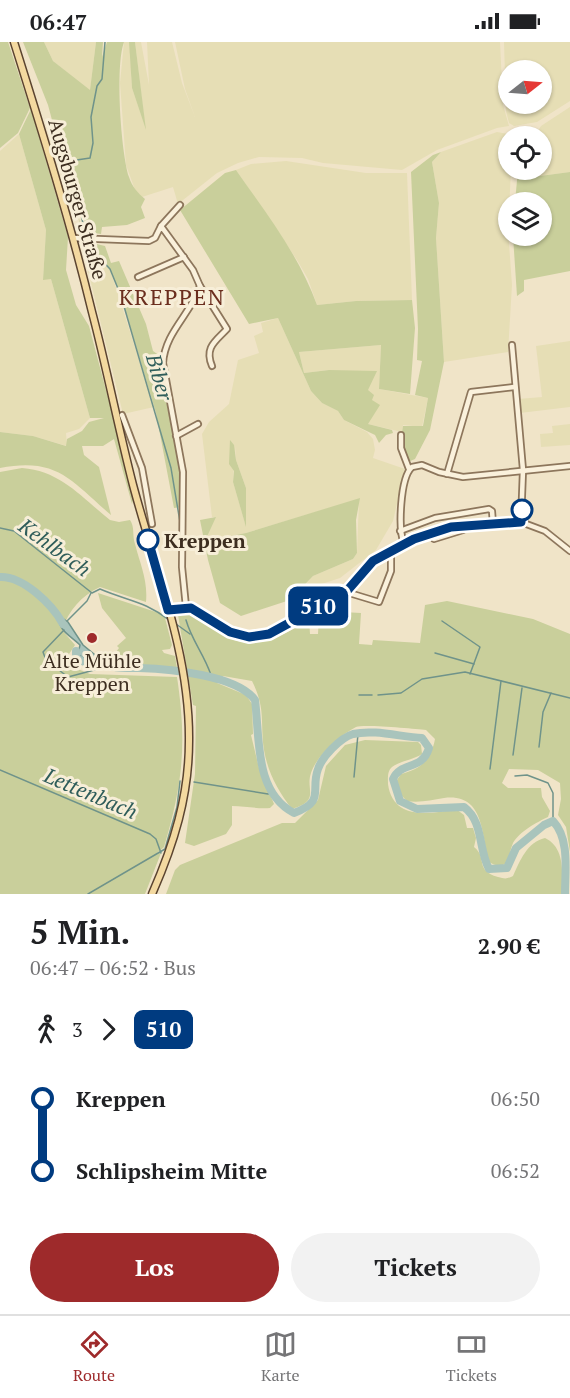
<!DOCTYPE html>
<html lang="de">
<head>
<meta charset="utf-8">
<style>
  :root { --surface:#fff; --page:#f2f2f2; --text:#202124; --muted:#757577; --line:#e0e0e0; --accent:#9e2a2b }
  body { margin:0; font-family:"PT Serif",serif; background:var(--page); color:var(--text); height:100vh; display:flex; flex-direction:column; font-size:22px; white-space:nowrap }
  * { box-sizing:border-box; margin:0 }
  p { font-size:20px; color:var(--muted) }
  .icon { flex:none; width:33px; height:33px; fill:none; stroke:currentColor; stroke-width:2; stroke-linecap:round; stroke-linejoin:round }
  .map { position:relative; height:852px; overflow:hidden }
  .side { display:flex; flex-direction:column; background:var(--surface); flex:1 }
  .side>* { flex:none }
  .badge { padding:0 12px; border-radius:9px; font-size:21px; line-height:39px }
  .needle { width:39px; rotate:73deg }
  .controls { position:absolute; left:498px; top:18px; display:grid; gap:12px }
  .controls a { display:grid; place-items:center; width:54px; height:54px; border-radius:50%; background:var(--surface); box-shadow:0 2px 4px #0004; font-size:30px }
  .map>.badge { position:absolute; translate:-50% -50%; box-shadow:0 0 0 3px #fff }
  .legs { display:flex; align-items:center; gap:9px; height:66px; padding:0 30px; font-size:20px }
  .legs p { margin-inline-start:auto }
  .summary { display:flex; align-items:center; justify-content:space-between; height:102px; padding:0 30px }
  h1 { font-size:33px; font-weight:700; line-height:45px }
  .button { display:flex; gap:12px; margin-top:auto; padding:12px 30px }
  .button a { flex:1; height:69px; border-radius:36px; background:var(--accent); color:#fff; font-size:24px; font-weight:700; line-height:69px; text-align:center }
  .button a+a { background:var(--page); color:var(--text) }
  ul { padding:0 30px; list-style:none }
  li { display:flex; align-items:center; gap:21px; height:72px; font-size:22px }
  li i { display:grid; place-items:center; width:9px; height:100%; margin:0 8px; background:currentColor }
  li i::after { content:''; width:15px; height:15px; margin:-8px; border:4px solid; border-radius:50%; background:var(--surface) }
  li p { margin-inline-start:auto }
  li:first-child i { background:linear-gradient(#0000 50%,currentColor 0) }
  li:last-child i { background:linear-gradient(currentColor 50%,#0000 0) }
  .status { display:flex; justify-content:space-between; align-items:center; height:42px; padding:0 30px; background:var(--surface); direction:ltr }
  .status svg { height:16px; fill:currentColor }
  .tabs { display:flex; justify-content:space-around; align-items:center; height:84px; border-top:2px solid var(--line); background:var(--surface); font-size:16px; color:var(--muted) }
  .tabs a { display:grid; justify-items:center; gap:3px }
  .tabs .on { color:var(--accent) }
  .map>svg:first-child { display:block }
  .farmland { fill:#e6deb5; fill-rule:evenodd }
  .green { fill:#c9cf9b }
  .water { fill:#a9c4bc; stroke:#6f938a; stroke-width:1.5 }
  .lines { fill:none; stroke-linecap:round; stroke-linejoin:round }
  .stream { stroke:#6f938a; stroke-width:1.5 }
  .river { stroke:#a9c4bc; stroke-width:8 }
  .minor-casing { stroke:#8d765c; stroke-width:8 }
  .major-casing { stroke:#5b4430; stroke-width:9 }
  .minor { stroke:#faf1dc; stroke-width:4.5 }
  .major { stroke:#f3d9a0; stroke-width:6 }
  .line-1-casing { stroke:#fff; stroke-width:14 }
  .line-1 { stroke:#003b80; stroke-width:9 }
  .stop-1-dot { fill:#fff; stroke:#003b80; stroke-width:3 }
  .poi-dot { fill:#9e2a2b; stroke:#f7eed8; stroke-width:2 }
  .labels { text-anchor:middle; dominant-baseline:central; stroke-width:6; stroke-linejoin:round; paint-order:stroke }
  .street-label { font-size:20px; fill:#3d2e20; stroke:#f7eed8 }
  .stop-label { font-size:20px; font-weight:bold; fill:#3d2e20; stroke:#f7eed8; text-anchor:start }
  .poi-label { font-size:20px; fill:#3d2e20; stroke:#f7eed8 }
  .water-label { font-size:21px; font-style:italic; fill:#2f5d5a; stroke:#f7eed8 }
  .quarter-label { font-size:22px; letter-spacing:1.5px; fill:#6b2e1e; stroke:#f7eed8 }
</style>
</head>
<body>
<div class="status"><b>06:47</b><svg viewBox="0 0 49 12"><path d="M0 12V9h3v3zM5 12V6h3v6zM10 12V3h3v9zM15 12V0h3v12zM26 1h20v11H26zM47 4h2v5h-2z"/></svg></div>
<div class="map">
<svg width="570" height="852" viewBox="0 0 570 852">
  <rect width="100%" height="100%" fill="#f0e4c8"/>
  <g class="farmland">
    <polygon points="44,0 96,0 90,49 53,19"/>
    <polygon points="124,0 129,0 130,3 132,46 145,84 135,0 141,0 149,43 147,0 172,0 182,41 195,75 185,47 175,0 500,0 503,63 509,84 497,86 437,108 402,128 323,121 302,116 259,115 238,121 217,131 178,162 173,145 142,155 135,148 126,123 120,41"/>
    <path d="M 504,0 L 570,0 L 570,59 L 537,80 L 514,84 L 509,81 L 506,69 ZM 508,28 L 542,28 L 542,62 L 508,62 Z"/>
    <polygon points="570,65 570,130 525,136 524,128 542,128 542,94 535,94 541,84"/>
    <polygon points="497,90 508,92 508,128 511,128 508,188 512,243 508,310 444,320 436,196 439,161 432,120 441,110"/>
    <polygon points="19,92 46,188 43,237 51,237 90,376 79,387 66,391 67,404 33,394 0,390 0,109"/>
    <polygon points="286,119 366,131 407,131 412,258 356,259 317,263 308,237 297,218 236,128 251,122"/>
    <polygon points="82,204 89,205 110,227 154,365 123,372"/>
    <path d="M 278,276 L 311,349 L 322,361 L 338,369 L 344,378 L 367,390 L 373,397 L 375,408 L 373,416 L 405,427 L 393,479 L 376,508 L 340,536 L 300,549 L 313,534 L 353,517 L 357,511 L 359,457 L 246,491 L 204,499 L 215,475 L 212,475 L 202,392 L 209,380 L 229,362 L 238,318 L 259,311 L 254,294 L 263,290 L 261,281 ZM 235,404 L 236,418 L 246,446 L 245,481 L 233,440 Z"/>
    <polygon points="570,299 570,365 520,371 518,357 542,355 536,304"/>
    <polygon points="381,303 379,347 428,356 422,385 403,383 402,390 368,382 372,358 329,328 304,331 299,310"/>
    <polygon points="570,382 570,403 541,405 540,392 553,391 552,384"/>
  </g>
  <g class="green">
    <polygon points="0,0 8,0 30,66 18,91 0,106"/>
    <path d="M 23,0 L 44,0 L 53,19 L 90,48 L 96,0 L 103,0 L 102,15 L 107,0 L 124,0 C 115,24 121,110 129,135 C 132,145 138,151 145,157 L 141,165 L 145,176 L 127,183 L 102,185 L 101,192 L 87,190 L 72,130 L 69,132 L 82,190 L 48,63 Z"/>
    <polygon points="129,0 135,0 146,88 132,46"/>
    <path d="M 31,67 L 68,195 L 66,228 L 76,263 L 89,284 L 134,454 L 132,462 L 114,397 L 103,404 L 82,404 L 84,413 L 99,425 L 111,473 C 71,439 58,415 0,426 L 0,390 L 33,394 L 66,404 L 67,397 L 82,389 L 89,380 L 104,376 L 90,376 L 51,237 L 43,238 L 46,188 L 19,92 Z"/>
    <polygon points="441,110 432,120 439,161 436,196 444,320 430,388 415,417 408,420 401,396 403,384 423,384 428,356 415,353 422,319 417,318 418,287 411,130 433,113"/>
    <path d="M 236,128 C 266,171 299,213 317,263 L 356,259 L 412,258 L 415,286 L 410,352 L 379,347 L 381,303 L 299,310 L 304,331 L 329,328 L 377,329 L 368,348 L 374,353 L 372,358 L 380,363 L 368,382 L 392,388 L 393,391 L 386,393 L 379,401 L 375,393 L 344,378 L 338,369 L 322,361 L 311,349 L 278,276 L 249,282 L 180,168 L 225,131 Z"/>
    <polygon points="518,128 524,128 525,136 570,130 570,229 524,238 524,249 517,254 513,194 542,194 542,160 515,160"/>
    <polygon points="88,200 105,204 111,221 119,219 146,282 153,309 160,314 160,330 180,425 182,465 174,466 156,371 121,254 110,227 89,205"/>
    <polygon points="230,398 234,403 236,418 246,446 246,485 233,440 234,429 229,422"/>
    <path d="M 22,426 C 61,429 81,455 110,478 L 119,480 L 130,478 C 135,485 132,493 135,502 C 140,522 148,538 146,560 L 100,545 C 81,554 69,568 62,588 L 75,603 L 63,621 L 90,632 L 177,635 C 187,701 183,741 164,805 L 157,811 L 161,811 L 145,852 L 0,852 L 0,430 Z"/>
    <polygon points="360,456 356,478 357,511 353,517 313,534 290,558 241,574 220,561 208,518 200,478 216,475 205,499 246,491"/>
    <polygon points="98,551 159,571 165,576 172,603 170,607 162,608 164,611 175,614 177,626 104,619 96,609 116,610 119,606 117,604 126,596 102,566"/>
    <path d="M 447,559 L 533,577 L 570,592 L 570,810 L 566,785 L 558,773 L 561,757 L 560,741 L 538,728 L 509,727 L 502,741 L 508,746 L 541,746 L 542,755 L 550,769 L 548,775 C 537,780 519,790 513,801 C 510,807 510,815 507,820 C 502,826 494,823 489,820 C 481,793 485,751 444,756 C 431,758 420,761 407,759 L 400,752 L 397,738 L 401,732 C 421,727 431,718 435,697 L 426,688 C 415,687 364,682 356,685 C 340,693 317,713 311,731 C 305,748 321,758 292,767 C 278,749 268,731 264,708 C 260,679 266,667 252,639 L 223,634 L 217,641 L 246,653 L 252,662 L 253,692 L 251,693 L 259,726 L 274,762 L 270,766 C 257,767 245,764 232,764 L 232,783 L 226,792 L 194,804 L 185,801 L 195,732 L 196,664 L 193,663 L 178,573 L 183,570 C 197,572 206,582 219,590 C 250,612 281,596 309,577 L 310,592 L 318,592 L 319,572 L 325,569 L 361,571 L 359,602 L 372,603 L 373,598 L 420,601 L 425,563 Z"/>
    <path d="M 365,698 L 418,700 L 421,703 L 422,712 C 413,718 400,719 392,725 C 387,729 388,737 388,742 C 393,779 431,772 456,767 L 464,773 L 467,786 L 473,786 L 476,796 L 474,805 C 488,816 474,828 498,835 C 505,837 507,837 513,834 C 520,819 527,800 545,796 C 566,806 562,833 562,852 L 166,852 L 175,828 L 180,823 L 282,781 L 295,781 L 318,758 L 326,724 L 345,703 Z"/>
  </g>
  <path class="water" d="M 59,574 L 68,580 L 83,603 L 105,621 L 103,627 L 98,627 L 78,612 L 80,603 C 70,593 58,589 59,574 Z"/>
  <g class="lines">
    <g class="stream">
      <polyline points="86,193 69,126 70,119 90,116 93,101 91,75 97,44 102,37 105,0"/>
      <polyline points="88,200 89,205 110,227 121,254 171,426 180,480"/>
      <path d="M 0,486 L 14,489 L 92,551 L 100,547 C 128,559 145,559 169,578"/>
      <path d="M 186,578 C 192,599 204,612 211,633"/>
      <polyline points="67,579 87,559 91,551"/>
      <polyline points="442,579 480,605 470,632"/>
      <polyline points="176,582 190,592"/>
      <polyline points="64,588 43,610 46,618 68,635 98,627"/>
      <polyline points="435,611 474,622"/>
      <polyline points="359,653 372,653"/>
      <polyline points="378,653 401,651 422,637 465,630 570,656"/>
      <polyline points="539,705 543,670 551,651"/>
      <polyline points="513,713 522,646"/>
      <polyline points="490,727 501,639"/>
      <polyline points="0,728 150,792 156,797 161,811"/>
      <polyline points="515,734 527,733 548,741 553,751 553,779"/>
      <polyline points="354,735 358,692"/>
      <polyline points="194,740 268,752 272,750"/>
      <polyline points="88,852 165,807 177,765 180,739"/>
    </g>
    <g class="river">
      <path d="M 0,535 C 23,534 52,562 63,582"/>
      <path d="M 76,609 L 76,616 C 85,620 87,624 98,619 L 96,617"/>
      <path d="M 98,619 C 111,627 125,626 139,626 C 169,627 237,633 255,658 C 260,696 254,750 294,771 C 326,759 310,749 318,727 C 322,715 340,696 353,692 C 374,687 401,695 422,696 L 429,706 C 422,729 401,719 393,737 L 400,759 L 417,767 L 464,765 C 484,780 478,807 489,827 L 507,826 L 516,806 L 544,783 L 553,779 C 570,797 565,829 565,852"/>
    </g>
    <g class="minor-casing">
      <g id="minor">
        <polyline points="161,184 180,163"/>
        <path d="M 73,196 L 149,199 L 155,196 L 161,184 L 193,228 L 200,244 C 191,272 165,290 163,321 L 183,430 L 182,525 L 186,565"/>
        <polyline points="138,235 184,215"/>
        <path d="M 200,244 L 227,287 C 216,299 204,305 212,324"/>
        <polyline points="512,303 523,428 521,480"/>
        <polyline points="122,373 142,426 152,482"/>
        <polyline points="401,393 401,406 409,427"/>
        <polyline points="176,394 198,382"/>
        <polyline points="447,432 471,350 514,345"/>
        <polyline points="400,489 435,476 489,467 492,469 493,482"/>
        <polyline points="434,497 463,488 466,484"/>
        <path d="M 404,502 C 398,487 400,436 412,425 L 422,423 L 439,430 L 463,435 L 570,424"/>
        <polyline points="346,550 379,560 391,529 391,509"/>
        <polyline points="168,568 188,565 230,590 249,595 269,592 346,550 368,523 379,515 425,492 451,485 521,480 545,489 570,509"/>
      </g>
    </g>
    <g class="major-casing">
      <path id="major" d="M 14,0 C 42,89 70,179 92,270 C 107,327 118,385 133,443 C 155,526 190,612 189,699 C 189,754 174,802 152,852"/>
    </g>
    <use href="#minor" class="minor"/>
    <use href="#major" class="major"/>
  </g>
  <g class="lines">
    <g class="line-1-casing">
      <polyline id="line-1" points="148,498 168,568 191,566 230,590 249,595 269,592 346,550 373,519 414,497 451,485 521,480 522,468"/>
    </g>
    <use href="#line-1" class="line-1"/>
  </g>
  <g class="stop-1-dot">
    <circle cx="522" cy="468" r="10"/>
    <circle cx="148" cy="498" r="10"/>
  </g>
  <circle class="poi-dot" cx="92" cy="596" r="6"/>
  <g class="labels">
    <g class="street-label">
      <text transform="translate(78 157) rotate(74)">Augsburger Straße</text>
    </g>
    <g class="stop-label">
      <text x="164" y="498">Kreppen</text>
    </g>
    <g class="poi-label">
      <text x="92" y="618">Alte Mühle<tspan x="92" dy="23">Kreppen</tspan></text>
    </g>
    <g class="water-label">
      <text transform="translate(160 335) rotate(74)">Biber</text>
      <text transform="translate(55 505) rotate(36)">Kehlbach</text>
      <text transform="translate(91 751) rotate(23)">Lettenbach</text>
    </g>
    <g class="quarter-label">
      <text x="172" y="254">KREPPEN</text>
    </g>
  </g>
</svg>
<div class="controls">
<a><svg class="needle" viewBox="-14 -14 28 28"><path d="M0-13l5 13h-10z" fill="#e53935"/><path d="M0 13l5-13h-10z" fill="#757577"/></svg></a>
<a><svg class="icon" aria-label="locate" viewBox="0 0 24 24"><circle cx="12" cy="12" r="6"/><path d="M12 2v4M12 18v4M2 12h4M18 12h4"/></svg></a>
<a><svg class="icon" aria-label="layers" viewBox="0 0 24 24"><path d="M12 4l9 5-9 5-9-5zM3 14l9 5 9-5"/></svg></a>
</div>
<b class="badge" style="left:318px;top:564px;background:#003b80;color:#fff">510</b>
</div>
<section class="side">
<div class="summary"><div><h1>5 Min.</h1><p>06:47 – 06:52 · Bus</p></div><b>2.90 €</b></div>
<div class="legs"><svg class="icon" aria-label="walk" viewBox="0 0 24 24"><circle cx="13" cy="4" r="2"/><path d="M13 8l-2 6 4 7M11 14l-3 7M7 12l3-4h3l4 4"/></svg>3<svg class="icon" aria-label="forward" viewBox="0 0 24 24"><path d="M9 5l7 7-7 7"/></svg><b class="badge" style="background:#003b80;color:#fff">510</b></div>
<ul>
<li><i style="color:#003b80"></i><b>Kreppen</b><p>06:50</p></li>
<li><i style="color:#003b80"></i><b>Schlipsheim Mitte</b><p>06:52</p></li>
</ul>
<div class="button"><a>Los</a><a>Tickets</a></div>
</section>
<nav class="tabs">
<a class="on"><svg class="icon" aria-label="directions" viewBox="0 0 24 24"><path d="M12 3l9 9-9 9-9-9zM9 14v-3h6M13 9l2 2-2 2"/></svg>Route</a>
<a><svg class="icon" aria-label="map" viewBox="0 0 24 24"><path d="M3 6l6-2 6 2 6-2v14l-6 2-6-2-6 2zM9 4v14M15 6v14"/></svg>Karte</a>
<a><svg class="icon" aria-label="tickets" viewBox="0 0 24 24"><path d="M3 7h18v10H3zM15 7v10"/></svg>Tickets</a>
</nav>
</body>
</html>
